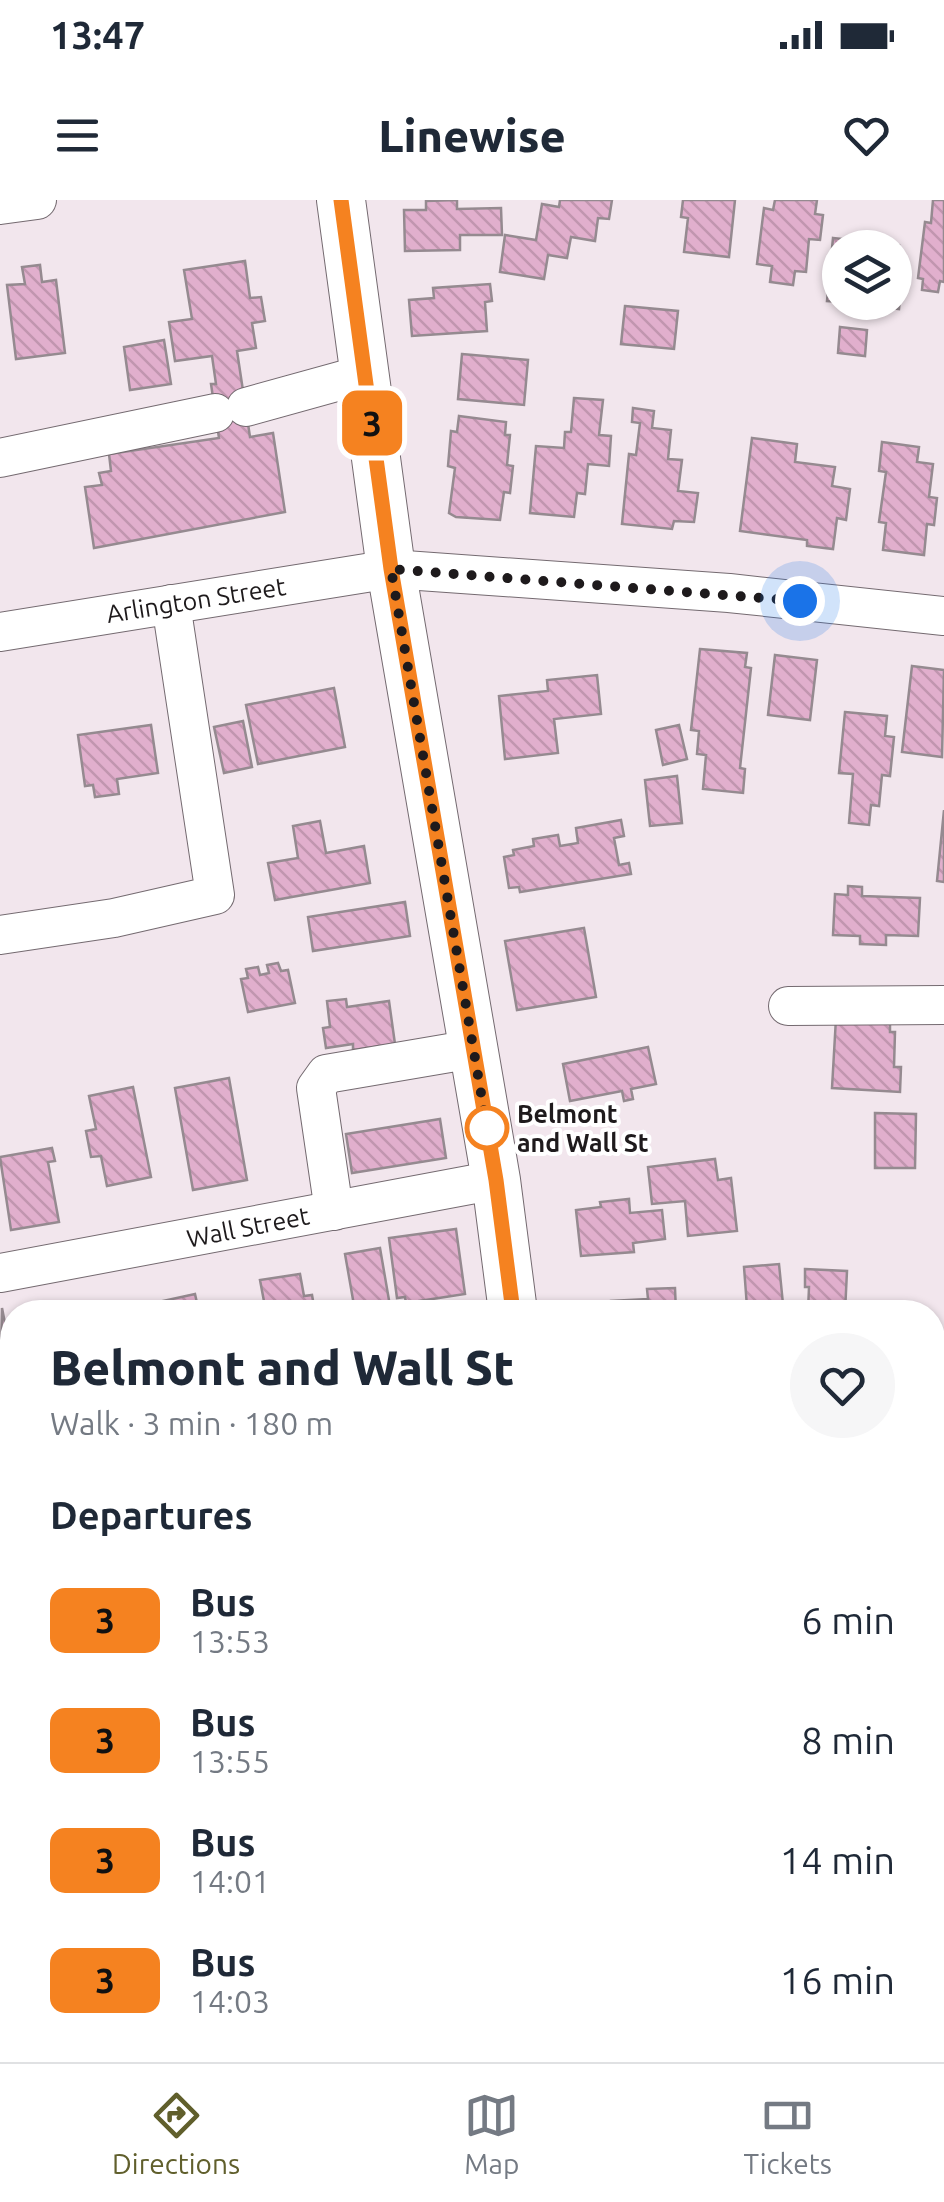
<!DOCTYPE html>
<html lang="en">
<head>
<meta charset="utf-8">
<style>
  :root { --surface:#fff; --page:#f6f6f7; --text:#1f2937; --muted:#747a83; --line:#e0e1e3; --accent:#605f2c }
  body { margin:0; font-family:Ubuntu,sans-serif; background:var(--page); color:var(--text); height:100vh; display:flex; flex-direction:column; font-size:38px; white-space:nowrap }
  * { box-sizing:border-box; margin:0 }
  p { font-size:32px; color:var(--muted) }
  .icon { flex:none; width:55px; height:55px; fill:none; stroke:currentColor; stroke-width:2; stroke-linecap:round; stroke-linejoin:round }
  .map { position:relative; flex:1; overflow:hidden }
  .drawer { position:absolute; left:0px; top:1100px; width:945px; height:762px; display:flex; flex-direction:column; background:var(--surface); border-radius:40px 40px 0 0; box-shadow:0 2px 8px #0004 }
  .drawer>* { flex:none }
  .badge { padding:0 20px; border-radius:15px; font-size:35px; line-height:65px }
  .fabs { position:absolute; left:822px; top:30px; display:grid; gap:20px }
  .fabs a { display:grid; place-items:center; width:90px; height:90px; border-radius:50%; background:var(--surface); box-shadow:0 2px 8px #0004; font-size:50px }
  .you { position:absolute; width:50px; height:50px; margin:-25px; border:8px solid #fff; border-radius:50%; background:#1a73e8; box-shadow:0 0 0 15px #1a73e833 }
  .map>.badge { position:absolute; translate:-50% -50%; box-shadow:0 0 0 5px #fff }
  h2 { padding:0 50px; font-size:38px; line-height:90px }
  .round { display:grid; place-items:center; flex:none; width:105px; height:105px; border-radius:52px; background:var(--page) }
  .overview { display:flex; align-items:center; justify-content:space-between; height:170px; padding:0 50px }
  h1 { font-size:48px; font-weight:800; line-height:75px }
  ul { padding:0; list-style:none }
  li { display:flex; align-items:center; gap:30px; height:120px; padding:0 50px }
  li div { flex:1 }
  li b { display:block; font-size:38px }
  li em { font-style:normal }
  li .badge { min-width:110px; font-weight:700; text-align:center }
  .status { display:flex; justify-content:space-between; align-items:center; height:70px; padding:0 50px; background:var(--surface); direction:ltr }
  .status svg { height:28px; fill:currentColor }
  header { display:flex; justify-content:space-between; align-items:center; height:130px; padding:0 50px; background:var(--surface); font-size:45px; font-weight:800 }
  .dock { display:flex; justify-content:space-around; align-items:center; height:140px; border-top:2px solid var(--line); background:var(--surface); font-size:28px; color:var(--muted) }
  .dock a { display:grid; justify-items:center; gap:5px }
  .dock .active { color:var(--accent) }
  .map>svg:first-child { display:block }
  .building { fill:url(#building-back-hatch); stroke:#958a90; stroke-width:2.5 }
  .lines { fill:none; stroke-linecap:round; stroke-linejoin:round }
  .minor-casing { stroke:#746a70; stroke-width:40 }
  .major-casing { stroke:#746a70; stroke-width:50 }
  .minor { stroke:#fff; stroke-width:38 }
  .major { stroke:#fff; stroke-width:48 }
  .line-casing { stroke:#fff; stroke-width:22 }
  .line { stroke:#f58220; stroke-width:15 }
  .walk { stroke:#1e1a1c; stroke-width:10; stroke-dasharray:0 18 }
  .stop-dot { fill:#fff; stroke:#f58220; stroke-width:5 }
  .labels { text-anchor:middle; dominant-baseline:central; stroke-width:8; stroke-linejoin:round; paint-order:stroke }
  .street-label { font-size:25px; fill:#1e1a1c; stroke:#fff }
  .stop-label { font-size:25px; font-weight:bold; fill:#1e1a1c; stroke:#fff; text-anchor:start }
</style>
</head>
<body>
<div class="status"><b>13:47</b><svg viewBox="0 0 49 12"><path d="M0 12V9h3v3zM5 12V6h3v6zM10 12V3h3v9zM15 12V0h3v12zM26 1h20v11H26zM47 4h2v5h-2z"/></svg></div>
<header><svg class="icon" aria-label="menu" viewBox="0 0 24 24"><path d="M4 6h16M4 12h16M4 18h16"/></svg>Linewise<svg class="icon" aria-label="heart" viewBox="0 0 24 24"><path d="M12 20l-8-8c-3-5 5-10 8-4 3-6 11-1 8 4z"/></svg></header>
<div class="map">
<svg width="944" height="1862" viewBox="0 0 944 1862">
  <defs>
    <pattern id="building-back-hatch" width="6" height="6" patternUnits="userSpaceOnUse" patternTransform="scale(2.5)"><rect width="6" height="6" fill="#e1afcd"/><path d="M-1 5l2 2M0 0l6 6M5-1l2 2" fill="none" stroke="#c196af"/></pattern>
  </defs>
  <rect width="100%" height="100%" fill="#f2e6ed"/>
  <g class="building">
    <polygon points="457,0 457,9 501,8 502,35 460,35 460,50 405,51 404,10 426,10 426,1"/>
    <polygon points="560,0 612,0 609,19 598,18 595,41 571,37 567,58 548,55 544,79 500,72 505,35 536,40 542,4 559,7"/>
    <polygon points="683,0 735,0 729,57 684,52 688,18 681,17"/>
    <polygon points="775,0 817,0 815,14 823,15 820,40 809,39 806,72 795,71 793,85 770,82 772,66 757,64 764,8 773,10"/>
    <polygon points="933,0 944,0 944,82 940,81 938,92 922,90 923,79 918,78 925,22 931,23"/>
    <polygon points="833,38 899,45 898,60 904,61 899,109 843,102 895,102 895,48 840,48 840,102 827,101"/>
    <polygon points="245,61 250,98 261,97 265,121 252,123 256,148 237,151 250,237 273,233 285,312 94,348 85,287 102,285 99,273 111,271 109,254 219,238 211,184 216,184 212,156 175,161 169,122 192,119 184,70"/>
    <polygon points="40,65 42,82 56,80 65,153 16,159 7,85 25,84 22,67"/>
    <polygon points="490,84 492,101 485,102 487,131 412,136 409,100 434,98 433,88"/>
    <polygon points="625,106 678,111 674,149 621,144"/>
    <polygon points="840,127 867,130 865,156 838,153"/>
    <polygon points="164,140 171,184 130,190 124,147"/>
    <polygon points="462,154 528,160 524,205 458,199"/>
    <polygon points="574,198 603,200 599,235 611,236 609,266 588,264 585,294 577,293 574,317 530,313 536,246 564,248 565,232 571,232"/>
    <polygon points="633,208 654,211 652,228 671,230 668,259 682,260 678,291 698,293 694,322 674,321 672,329 622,324 629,254 636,255 640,223 632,222"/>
    <polygon points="459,216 506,222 505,235 510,235 507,265 513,266 510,293 504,292 500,320 456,317 449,313 455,268 448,266 451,231 457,232"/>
    <polygon points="752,238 797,244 795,262 835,267 832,286 850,289 846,320 837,318 833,349 807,346 807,340 740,331"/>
    <polygon points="882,242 919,247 917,262 933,264 929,297 937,298 934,325 927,324 924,355 883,350 886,323 879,322 886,272 879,271"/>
    <polygon points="700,449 747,453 745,467 751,468 740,568 745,569 743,593 703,589 706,555 697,554 699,531 691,530"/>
    <polygon points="775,455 817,460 810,520 768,515"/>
    <polygon points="912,466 944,470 942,557 902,552"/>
    <polygon points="597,475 601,514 554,519 558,553 505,559 499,496 548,491 547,480"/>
    <polygon points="334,488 345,547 258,564 246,505"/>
    <polygon points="845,512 887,516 885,536 894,537 890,576 882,575 879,606 871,605 869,625 849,623 853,574 839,573"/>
    <polygon points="243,521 252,567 224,573 214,527"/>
    <polygon points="151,525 158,573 117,579 119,594 95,597 93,585 85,586 78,535"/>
    <polygon points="679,525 687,559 663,565 656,530"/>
    <polygon points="677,576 682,623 650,626 645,580"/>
    <polygon points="944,610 944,682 937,681"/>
    <polygon points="621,620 624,636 614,638 619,665 629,663 631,674 520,692 519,687 509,688 504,657 514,655 513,650 534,646 533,639 558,635 560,646 578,643 576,628"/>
    <polygon points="320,621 326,653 364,646 370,683 275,700 268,663 298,658 293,626"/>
    <polygon points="848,686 862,687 862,696 920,698 918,736 886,735 886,745 860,744 860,736 833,735 835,694 848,695"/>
    <polygon points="405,702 410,736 313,751 308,717"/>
    <polygon points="584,728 596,797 517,810 505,741"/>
    <polygon points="278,763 281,771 288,770 295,803 248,812 241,779 248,778 246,769 258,767 260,775 269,773 267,765"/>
    <polygon points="346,799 347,807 389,801 395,844 353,850 353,844 326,848 323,828 330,827 327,801"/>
    <polygon points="836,818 890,820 890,832 895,832 894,867 901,867 900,892 832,888"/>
    <polygon points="648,847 656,884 631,889 633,899 624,901 622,891 570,901 563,864"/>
    <polygon points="229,878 247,980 193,990 175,888"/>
    <polygon points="133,887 151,977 107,986 101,956 91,957 86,931 96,929 89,896"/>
    <polygon points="875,913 916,914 915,968 875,968"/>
    <polygon points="440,919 446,958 352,973 346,934"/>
    <polygon points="52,948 55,961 48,962 59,1022 11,1030 0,957"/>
    <polygon points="715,959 718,980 731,978 737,1031 688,1036 685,1001 652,1004 648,967"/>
    <polygon points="629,999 630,1013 662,1010 665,1039 633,1043 634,1052 581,1056 576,1010 601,1007 600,1002"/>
    <polygon points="456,1029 465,1094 406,1103 405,1097 397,1098 389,1038"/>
    <polygon points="380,1048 390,1106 355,1111 345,1054"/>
    <polygon points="779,1064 783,1104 747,1107 744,1067"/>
    <polygon points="805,1069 847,1071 845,1112 808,1112 809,1087 805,1087"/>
    <polygon points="300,1074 304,1096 312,1095 315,1112 266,1112 260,1080"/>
    <polygon points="675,1088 676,1112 579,1112 579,1108 611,1107 611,1101 648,1099 647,1089"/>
    <polygon points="195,1094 199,1112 156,1112 154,1103"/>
    <polygon points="2,1108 12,1159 12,1180 10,1180 12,1206 0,1208"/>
    <rect x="932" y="1144" width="12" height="80"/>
    <polygon points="12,1288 12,1360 6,1361 0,1289"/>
    <rect x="932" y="1320" width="12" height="70"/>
    <polygon points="12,1457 12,1522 5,1522 0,1458"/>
    <rect x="932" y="1544" width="12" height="22"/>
    <rect x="0" y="1551" width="5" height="33"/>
    <polygon points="932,1620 941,1620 944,1688 932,1688"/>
    <polygon points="0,1691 10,1691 11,1724 0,1725"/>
    <rect x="932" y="1735" width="12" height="53"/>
    <polygon points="10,1818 11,1849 0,1850 0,1819"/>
    <rect x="231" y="1850" width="56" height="12"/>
    <polygon points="406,1850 505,1850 505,1853 486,1853 486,1861 405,1858"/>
    <polygon points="809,1850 888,1850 888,1862 809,1860"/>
  </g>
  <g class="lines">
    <g class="minor-casing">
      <g id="minor">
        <polyline points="0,5 37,0"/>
        <polyline points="246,207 365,174"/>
        <polyline points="0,258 215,213"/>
        <polyline points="0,432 391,369 729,393 944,416"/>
        <polyline points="0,735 114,718 215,695 171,404"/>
        <polyline points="788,806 944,805"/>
        <polyline points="334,1011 316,888 326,874 473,849"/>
        <polyline points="0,1073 496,980"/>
        <polyline points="932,1273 944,1273"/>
        <polyline points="0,1418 12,1417"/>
        <polyline points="932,1504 944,1503"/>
        <polyline points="932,1604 944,1603"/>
        <polyline points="932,1712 944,1712"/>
      </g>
    </g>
    <g class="major-casing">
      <g id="major">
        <polyline points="341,0 391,369 496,980 513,1112"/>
        <polyline points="568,1850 568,1862"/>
      </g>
    </g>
    <use href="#minor" class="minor"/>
    <use href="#major" class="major"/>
  </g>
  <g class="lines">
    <g class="line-casing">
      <polyline id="line" points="341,0 391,369 496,980 513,1112"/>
    </g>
    <use href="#line" class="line"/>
    <polyline class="walk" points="487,928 391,369 800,401"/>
  </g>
  <circle class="stop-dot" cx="487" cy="928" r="20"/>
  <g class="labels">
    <g class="street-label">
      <text transform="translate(196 400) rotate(-9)">Arlington Street</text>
      <text transform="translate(248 1027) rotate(-11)">Wall Street</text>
    </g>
    <g class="stop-label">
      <text x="517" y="914">Belmont<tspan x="517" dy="29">and Wall St</tspan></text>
    </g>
  </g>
</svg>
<div class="fabs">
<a><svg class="icon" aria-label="layers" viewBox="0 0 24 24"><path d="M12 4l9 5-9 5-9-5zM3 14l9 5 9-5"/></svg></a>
</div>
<div class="you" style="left:800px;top:401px"></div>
<b class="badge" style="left:372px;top:223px;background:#f58220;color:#111">3</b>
<section class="drawer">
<div class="overview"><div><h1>Belmont and Wall St</h1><p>Walk · 3 min · 180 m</p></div><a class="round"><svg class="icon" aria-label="heart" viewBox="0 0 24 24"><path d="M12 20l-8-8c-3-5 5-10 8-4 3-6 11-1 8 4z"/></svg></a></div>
<h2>Departures</h2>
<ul>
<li><span class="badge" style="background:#f58220;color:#111">3</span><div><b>Bus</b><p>13:53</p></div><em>6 min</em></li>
<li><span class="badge" style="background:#f58220;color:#111">3</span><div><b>Bus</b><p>13:55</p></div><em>8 min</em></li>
<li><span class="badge" style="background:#f58220;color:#111">3</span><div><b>Bus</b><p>14:01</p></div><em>14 min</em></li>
<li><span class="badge" style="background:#f58220;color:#111">3</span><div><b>Bus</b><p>14:03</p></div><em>16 min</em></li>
</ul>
</section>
</div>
<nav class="dock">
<a class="active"><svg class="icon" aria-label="directions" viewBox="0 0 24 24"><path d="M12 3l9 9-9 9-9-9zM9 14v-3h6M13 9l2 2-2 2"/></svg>Directions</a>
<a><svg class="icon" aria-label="map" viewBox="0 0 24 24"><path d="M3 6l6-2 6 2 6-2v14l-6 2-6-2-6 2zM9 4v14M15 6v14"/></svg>Map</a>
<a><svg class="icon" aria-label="tickets" viewBox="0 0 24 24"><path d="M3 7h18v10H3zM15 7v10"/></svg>Tickets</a>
</nav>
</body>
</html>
